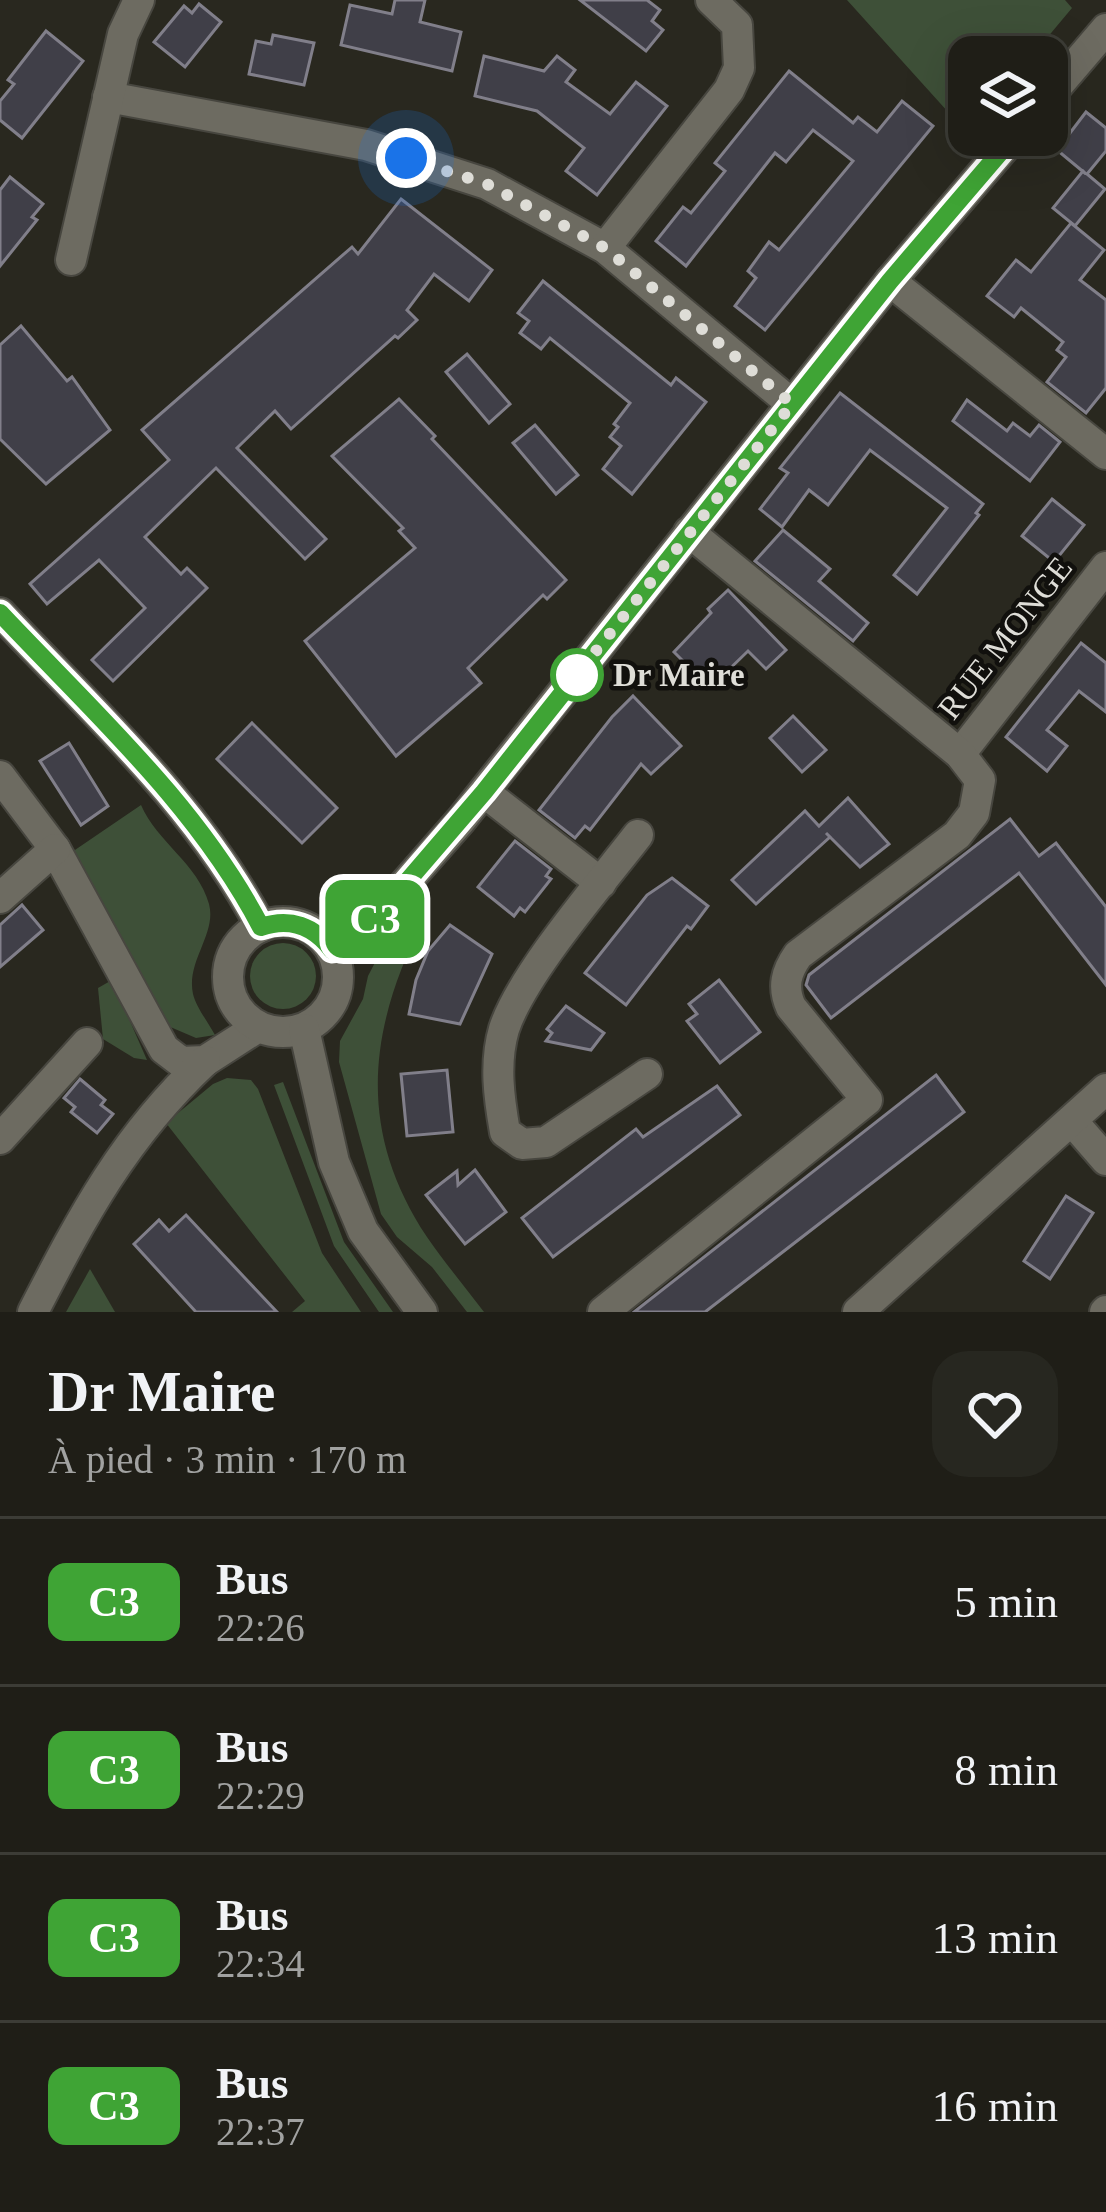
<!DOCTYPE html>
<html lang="fr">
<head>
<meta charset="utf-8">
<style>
  :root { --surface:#1f1e17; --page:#272720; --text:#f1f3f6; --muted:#a1a2a1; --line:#3c3c36 }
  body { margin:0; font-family:"Times New Roman",serif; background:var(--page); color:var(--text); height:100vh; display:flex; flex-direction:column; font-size:45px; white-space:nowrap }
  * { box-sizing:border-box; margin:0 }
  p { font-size:39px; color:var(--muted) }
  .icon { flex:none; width:66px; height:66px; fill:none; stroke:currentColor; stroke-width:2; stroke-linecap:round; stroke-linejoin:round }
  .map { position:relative; height:1312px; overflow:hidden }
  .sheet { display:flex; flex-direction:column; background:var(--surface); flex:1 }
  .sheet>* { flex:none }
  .badge { padding:0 24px; border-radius:18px; font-size:42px; line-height:78px }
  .buttons { position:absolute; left:948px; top:36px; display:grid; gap:24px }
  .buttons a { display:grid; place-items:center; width:120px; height:120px; border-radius:24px; background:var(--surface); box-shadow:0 12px 48px #0002,0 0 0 3px var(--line); font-size:60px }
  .you { position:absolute; width:60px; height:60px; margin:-30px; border:9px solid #fff; border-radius:50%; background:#1a73e8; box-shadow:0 0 0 18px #1a73e833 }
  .map>.badge { position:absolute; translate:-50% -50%; box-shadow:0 0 0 6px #fff }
  .round { display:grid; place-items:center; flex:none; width:126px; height:126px; border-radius:36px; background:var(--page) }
  .overview { display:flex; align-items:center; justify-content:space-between; height:204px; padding:0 48px }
  h1 { font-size:57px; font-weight:700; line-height:90px }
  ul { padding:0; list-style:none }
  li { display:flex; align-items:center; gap:36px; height:168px; padding:0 48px; border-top:3px solid var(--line) }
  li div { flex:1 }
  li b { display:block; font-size:45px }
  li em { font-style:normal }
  li .badge { min-width:132px; font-weight:700; text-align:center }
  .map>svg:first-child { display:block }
  .green { fill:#3e5038 }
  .building { fill:#403f48; stroke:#817f8a; stroke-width:3 }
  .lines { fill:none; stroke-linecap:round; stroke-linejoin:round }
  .minor-casing { stroke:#47463f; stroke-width:34 }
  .minor { stroke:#6d6b61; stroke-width:30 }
  .line-casing { stroke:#fff; stroke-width:27 }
  .line { stroke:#3fa435; stroke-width:18 }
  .walk { stroke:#deddd7; stroke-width:12; stroke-dasharray:0 21.6 }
  .stop-dot { fill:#fff; stroke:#3fa435; stroke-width:6 }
  .labels { text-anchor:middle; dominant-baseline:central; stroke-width:9; stroke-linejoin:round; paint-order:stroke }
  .street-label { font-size:33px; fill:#deddd7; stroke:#11100d }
  .stop-label { font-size:33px; font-weight:bold; fill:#deddd7; stroke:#11100d; text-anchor:start }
</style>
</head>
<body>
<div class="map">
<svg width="1106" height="1312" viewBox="0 0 1106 1312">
  <rect width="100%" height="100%" fill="#29281f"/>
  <g class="green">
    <polygon points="847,0 1065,0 1072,8 1031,57 969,57 967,133"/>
    <path d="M 141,805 C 157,842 198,864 209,904 C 217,934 186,961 193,994 C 196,1007 208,1022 215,1035 L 196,1038 L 168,1026 L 72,852 Z"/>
    <path d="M 418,914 L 424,919 C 368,1029 356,1130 427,1237 C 445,1263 465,1287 484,1312 L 467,1312 L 432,1267 L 397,1237 L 381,1214 L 339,1062 L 340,1041 L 363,999 L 368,976 L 379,955 Z"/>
    <circle cx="283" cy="976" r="33"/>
    <polygon points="112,980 147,1060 134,1058 103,1039 98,988"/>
    <polygon points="227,1078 251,1080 258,1089 322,1253 361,1312 292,1312 305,1301 166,1123 213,1084"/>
    <polygon points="283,1082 344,1242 393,1312 379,1312 334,1246 274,1085"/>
    <polygon points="90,1269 115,1312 66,1312"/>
  </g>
  <g class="building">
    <polygon points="395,0 425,0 420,22 461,32 452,71 341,45 350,5 392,14"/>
    <polygon points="580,0 647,0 660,10 652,21 663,30 646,51"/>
    <polygon points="199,4 221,22 185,67 154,42 184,6 192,13"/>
    <polygon points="46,31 83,61 22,138 0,120 0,101 14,84 8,80"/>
    <polygon points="273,35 314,43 304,85 249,74 256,41 271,44"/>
    <polygon points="484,56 544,71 557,56 575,70 566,82 610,114 636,82 667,106 597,195 566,171 584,148 537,111 475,96"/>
    <polygon points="789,71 853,123 858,117 877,132 902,101 933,126 765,330 735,306 756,278 748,271 769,242 779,250 853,161 813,130 786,162 775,153 686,266 656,241 683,207 691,213 725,171 715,163"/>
    <polygon points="1086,112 1106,128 1106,151 1087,174 1105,189 1075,226 1053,208 1083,171 1086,174 1057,150"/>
    <polygon points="10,177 43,204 32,217 37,220 0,266 0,190"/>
    <polygon points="401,199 492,270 469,301 434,274 407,310 417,320 398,338 395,336 291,429 275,411 237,448 326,539 305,559 216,468 145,537 181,574 187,568 207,588 113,681 92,660 145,608 99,560 47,604 30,584 169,460 142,430 352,247 358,254"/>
    <polygon points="1071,223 1104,250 1080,280 1106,300 1106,388 1086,413 1047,382 1066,357 1057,350 1063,342 1021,308 1014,317 987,296 1016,260 1031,272"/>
    <polygon points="543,281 671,385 676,378 706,402 632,494 603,469 621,446 610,437 618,427 614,424 630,403 550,338 541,349 520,333 529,321 518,313"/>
    <polygon points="21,326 67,381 72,377 110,430 46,484 0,439 0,345"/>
    <polygon points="467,354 510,404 489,423 446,372"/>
    <polygon points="840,393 983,504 976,513 979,515 917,594 894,575 947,508 870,450 828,505 809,490 782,527 760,509 788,473 780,468"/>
    <polygon points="399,399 435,436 432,439 566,580 547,599 543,595 468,668 481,683 396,756 305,641 415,548 399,531 403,528 332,456"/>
    <polygon points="967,400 1007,431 1013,423 1030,436 1039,425 1060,442 1030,481 953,421"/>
    <polygon points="535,425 578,475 556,494 513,443"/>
    <polygon points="1052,499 1084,525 1054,562 1022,536"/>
    <polygon points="783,530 830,569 819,581 868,623 853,641 755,561"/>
    <polygon points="728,590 786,650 766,669 748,651 710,688 674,652 711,613 708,609"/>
    <polygon points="1081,643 1106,663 1106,712 1079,691 1047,730 1067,746 1047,771 1006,737"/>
    <polygon points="633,696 681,746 651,774 641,764 590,830 585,826 575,838 539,810 612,717"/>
    <polygon points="793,716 826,750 802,772 770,738"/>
    <polygon points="252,723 337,808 302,843 217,759"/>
    <polygon points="69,743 108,806 81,825 40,761"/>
    <polygon points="848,798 889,844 860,867 826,833 830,837 756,904 732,880 805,811 819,826"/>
    <polygon points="1010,819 1039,856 1056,843 1106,907 1106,985 1019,873 831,1018 806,985 809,975"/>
    <polygon points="515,841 551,869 546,876 551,879 525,912 520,908 514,916 478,887"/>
    <polygon points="672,878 708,906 691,929 687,926 626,1005 585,973 647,895"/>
    <polygon points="22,905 43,930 0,967 0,925"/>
    <polygon points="450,925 492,954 460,1024 409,1014 416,980 428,951"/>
    <polygon points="719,980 760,1032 720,1063 687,1021 697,1014 689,1004"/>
    <polygon points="566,1006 604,1033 591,1050 546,1041 552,1033 547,1029"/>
    <polygon points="447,1070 453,1132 407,1136 401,1074"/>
    <polygon points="936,1075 964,1112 705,1312 634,1312"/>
    <polygon points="80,1079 105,1100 101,1105 113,1114 97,1133 71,1112 75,1107 64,1098"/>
    <polygon points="717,1086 740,1115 553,1257 522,1218 636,1129 643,1137"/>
    <polygon points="475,1170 506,1212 465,1244 426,1195 457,1171 458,1185"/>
    <polygon points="1066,1196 1093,1213 1050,1279 1024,1261"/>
    <polygon points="186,1215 244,1277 277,1312 196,1312 134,1244 159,1220 169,1231"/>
  </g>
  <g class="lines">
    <g class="minor-casing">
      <g id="minor">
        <polyline points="108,97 366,145 487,184 605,248 792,404"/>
        <polyline points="1047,98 1106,29"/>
        <polyline points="605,248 729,90 739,68 737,25 711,0"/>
        <polyline points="71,260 123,34 139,0"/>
        <polyline points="890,281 1106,454"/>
        <path d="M 0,613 C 93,712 198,806 261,927"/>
        <polyline points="960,754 1106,567"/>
        <polyline points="0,776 55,849 164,1049 181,1062 205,1061 258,1027"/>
        <polyline points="484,792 601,883"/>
        <path d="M 638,835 C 601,883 522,974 504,1029 C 494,1063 499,1098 505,1132 L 522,1144 L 546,1142 L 647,1074"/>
        <polyline points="0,898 55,849"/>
        <circle cx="283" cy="977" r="55"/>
        <polyline points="332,950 374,919 461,820 890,281 1015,135"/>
        <polyline points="304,1029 334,1162 363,1231 422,1312"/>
        <polyline points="1073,1122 1106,1160"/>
        <polyline points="0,1139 87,1043"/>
        <path d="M 33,1312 C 83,1215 124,1137 205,1061"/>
        <path d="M 603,1312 L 867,1100 L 791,1007 C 782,987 786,972 798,955 L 957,835 L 974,813 L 980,780 L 960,754 L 689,532"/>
        <polyline points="858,1312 1106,1089"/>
        <polyline points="1105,1312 1106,1311"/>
      </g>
    </g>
    <use href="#minor" class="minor"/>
  </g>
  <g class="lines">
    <g class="line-casing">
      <path id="line" d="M 0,613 C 93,712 198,806 261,927 C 290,917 314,926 332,950 L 374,920 L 484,792 L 890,281 L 1015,135"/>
    </g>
    <use href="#line" class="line"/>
    <polyline class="walk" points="406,158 487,184 605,248 792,404 577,675"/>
  </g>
  <circle class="stop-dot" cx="577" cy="675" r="24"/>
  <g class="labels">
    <g class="street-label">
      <text transform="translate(1005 638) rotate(-52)">RUE MONGE</text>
    </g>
    <g class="stop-label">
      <text x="613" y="675">Dr Maire</text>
    </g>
  </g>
</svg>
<div class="buttons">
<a><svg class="icon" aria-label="layers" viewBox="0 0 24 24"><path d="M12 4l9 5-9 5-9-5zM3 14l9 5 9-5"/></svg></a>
</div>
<div class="you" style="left:406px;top:158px"></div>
<b class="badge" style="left:375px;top:919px;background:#3fa435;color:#fff">C3</b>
</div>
<section class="sheet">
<div class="overview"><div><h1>Dr Maire</h1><p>À pied · 3 min · 170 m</p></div><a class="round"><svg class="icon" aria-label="heart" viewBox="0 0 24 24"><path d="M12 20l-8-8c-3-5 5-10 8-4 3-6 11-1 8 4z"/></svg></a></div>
<ul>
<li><span class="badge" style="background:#3fa435;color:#fff">C3</span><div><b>Bus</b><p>22:26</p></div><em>5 min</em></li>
<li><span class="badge" style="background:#3fa435;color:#fff">C3</span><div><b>Bus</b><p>22:29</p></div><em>8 min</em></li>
<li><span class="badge" style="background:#3fa435;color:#fff">C3</span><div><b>Bus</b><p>22:34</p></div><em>13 min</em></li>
<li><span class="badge" style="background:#3fa435;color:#fff">C3</span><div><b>Bus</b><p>22:37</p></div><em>16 min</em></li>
</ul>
</section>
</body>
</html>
